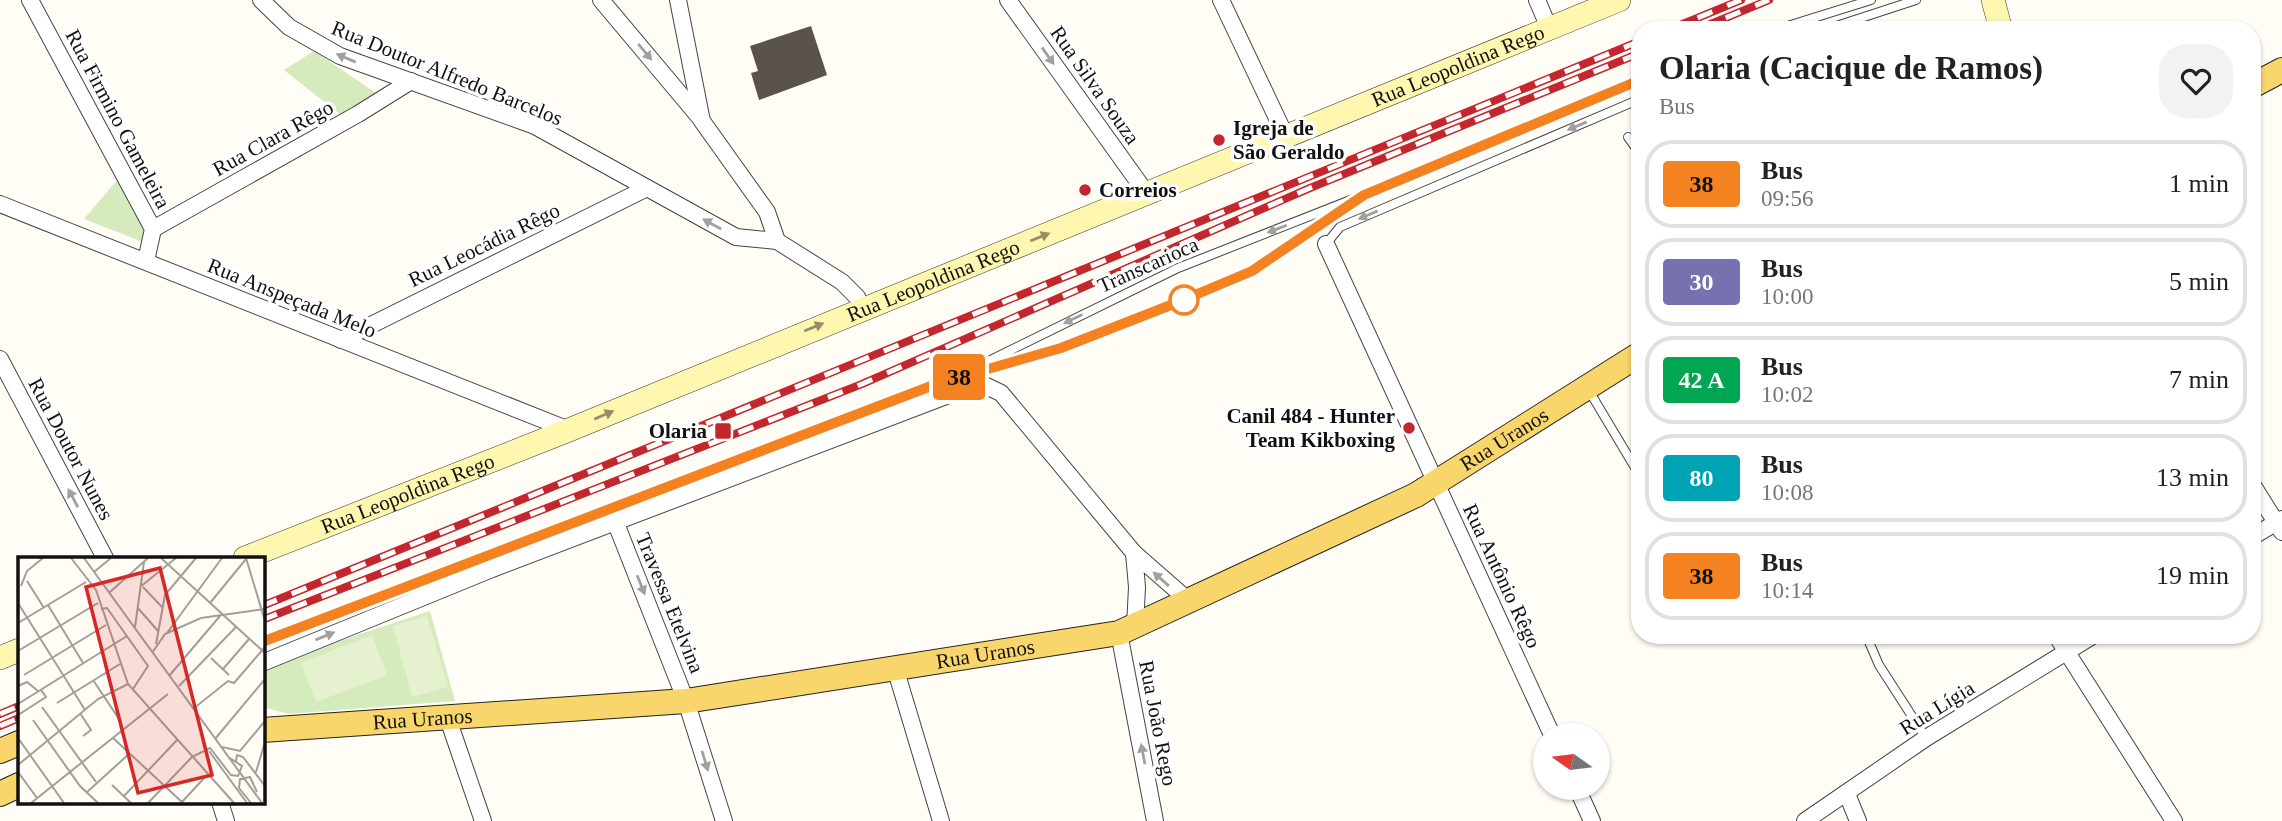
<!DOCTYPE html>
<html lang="en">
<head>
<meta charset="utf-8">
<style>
  :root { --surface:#fff; --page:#f2f2f2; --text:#222; --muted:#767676; --line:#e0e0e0 }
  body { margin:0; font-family:Georgia,serif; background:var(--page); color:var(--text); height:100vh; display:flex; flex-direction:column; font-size:26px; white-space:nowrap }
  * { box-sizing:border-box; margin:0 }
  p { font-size:23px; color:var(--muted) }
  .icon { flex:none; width:38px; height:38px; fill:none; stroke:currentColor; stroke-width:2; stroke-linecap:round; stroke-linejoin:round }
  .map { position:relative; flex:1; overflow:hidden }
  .details { position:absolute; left:1631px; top:21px; width:630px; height:623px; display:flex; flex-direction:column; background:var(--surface); border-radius:28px; box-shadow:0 2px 5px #0004 }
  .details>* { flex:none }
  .badge { padding:0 14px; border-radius:5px; font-size:24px; line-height:46px }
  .needle { width:46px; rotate:284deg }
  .buttons { position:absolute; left:1533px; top:723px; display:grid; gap:14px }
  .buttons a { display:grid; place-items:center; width:77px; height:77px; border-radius:50%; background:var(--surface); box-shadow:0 2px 5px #0004; font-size:35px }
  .map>.badge { position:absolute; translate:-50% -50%; box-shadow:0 0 0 4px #fff }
  .round { display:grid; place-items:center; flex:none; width:74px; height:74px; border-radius:28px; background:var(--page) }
  .summary { display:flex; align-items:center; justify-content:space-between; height:119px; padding:0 28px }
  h1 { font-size:33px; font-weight:700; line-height:52px }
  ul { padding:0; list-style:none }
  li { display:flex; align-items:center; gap:21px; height:88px; margin:0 14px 10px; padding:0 14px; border:4px solid var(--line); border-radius:28px }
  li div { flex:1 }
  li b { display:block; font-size:26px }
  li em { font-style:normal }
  li .badge { min-width:77px; font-weight:700; text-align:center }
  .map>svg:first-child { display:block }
  .green { fill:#d5ebbd }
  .pitch { fill:#e6f2cf }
  .building { fill:#5a524d }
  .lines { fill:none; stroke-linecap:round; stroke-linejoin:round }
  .service-casing { stroke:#444; stroke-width:10 }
  .minor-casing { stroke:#444; stroke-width:18 }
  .secondary-casing { stroke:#333; stroke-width:24 }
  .primary-casing { stroke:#222; stroke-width:26 }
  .path { stroke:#333; stroke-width:3.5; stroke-dasharray:7 3.5; stroke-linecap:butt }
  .service { stroke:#fff; stroke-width:8 }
  .minor { stroke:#fff; stroke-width:16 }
  .secondary { stroke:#fff6b0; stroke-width:23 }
  .primary { stroke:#f9d66b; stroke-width:24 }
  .rail-casing { stroke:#c4262e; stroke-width:8 }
  .rail { stroke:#fff; stroke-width:5; stroke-dasharray:16; stroke-linecap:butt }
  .oneway { fill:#a0a0a0 }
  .oneway2 { fill:#948f68 }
  .line-casing { stroke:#fff; stroke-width:16 }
  .line { stroke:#f58220; stroke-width:10 }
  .poi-dot { fill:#c4262e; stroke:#fff; stroke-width:2.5 }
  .stop-dot { fill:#fff; stroke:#f58220; stroke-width:3.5 }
  .labels { text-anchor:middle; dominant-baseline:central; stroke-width:7; stroke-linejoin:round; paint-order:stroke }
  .street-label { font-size:21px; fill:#111; stroke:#fff }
  .poi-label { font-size:21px; font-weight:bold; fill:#111; stroke:#fff; text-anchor:start }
  .inset-road { fill:none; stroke:#a09f9a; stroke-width:2 }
  .view { fill:#d62828; fill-opacity:0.15; stroke:#d62828; stroke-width:3.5 }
  .inset-edge { fill:none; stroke:#111; stroke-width:3.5 }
</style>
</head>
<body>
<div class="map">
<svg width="2282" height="821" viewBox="0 0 2282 821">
  <rect width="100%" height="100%" fill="#fffdf5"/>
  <g class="green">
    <polygon points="314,51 376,93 342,116 284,70"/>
    <polygon points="118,179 146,233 143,242 84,219"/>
    <path d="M 430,611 L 455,701 L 288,714 L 267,708 C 261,693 259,677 269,664 Z"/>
  </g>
  <g class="pitch">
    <polygon points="427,616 448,687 412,697 393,626"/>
    <polygon points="372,635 387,675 316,702 301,663"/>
  </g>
  <polygon class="building" points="811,26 827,75 759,100 751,73 758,71 750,46"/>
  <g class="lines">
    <g class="service-casing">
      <g id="service">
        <polyline points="1775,30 1871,0"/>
        <polyline points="1824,30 1916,0"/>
        <polyline points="1628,137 1640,154"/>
        <polyline points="1326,244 1340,227 1640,99"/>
        <polyline points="968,371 1178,268 1447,162 1640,80"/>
        <polyline points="1588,389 1640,476"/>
        <polyline points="1866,635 1879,665 1926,738"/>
        <polyline points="262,642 939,383 1061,348 1176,303 1252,271 1364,195"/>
      </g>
    </g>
    <g class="minor-casing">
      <g id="minor">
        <polyline points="30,0 153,229 146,261"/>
        <polyline points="261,0 289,27 340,56 535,126 736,237 777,241"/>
        <polyline points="601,0 701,119"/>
        <polyline points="678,0 702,121 767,212 777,241 842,282 857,297 863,308"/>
        <polyline points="1008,0 1147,194"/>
        <polyline points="1221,0 1286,137"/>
        <polyline points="1537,0 1549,28"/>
        <polyline points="0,204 569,430"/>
        <polyline points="153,229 358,114 411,81"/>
        <polyline points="1326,244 1552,735"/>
        <polyline points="341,340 647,188"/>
        <polyline points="0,359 105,558"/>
        <polyline points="2252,484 2282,532"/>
        <polyline points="615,521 686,701 724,821"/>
        <polyline points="2252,537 2282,519"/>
        <polyline points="1134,553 1137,587 1135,627"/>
        <polyline points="1119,633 1155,821"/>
        <polyline points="2056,635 2174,821"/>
        <polyline points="262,663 492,569 980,383 1001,393 1134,553 1190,602"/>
        <polyline points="896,671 941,821"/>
        <polyline points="447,716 483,821"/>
        <polyline points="1577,788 1592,821"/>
        <polyline points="1847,794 1858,821"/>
        <polyline points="220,802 226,821"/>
        <polyline points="1805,821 1926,738 2094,635"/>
      </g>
    </g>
    <g class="secondary-casing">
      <g id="secondary">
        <polyline points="1993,0 2001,30"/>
        <path id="s1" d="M 245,558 L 569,430 L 1619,0"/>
        <polyline points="0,658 19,650"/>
      </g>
    </g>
    <g class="primary-casing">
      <g id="primary">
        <polyline points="2252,86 2282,70"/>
        <path id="s2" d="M 262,730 L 686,701 L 1119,633 L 1416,495 L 1640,354"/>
        <polyline points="0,751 19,743"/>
        <polyline points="0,794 19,785"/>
      </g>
    </g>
    <g class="path">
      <polyline points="939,368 964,357"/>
      <polyline points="935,372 932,364 959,354"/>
    </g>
    <use href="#service" class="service"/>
    <use href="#minor" class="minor"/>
    <use href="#secondary" class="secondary"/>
    <use href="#primary" class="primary"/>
    <g class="rail-casing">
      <g id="rail">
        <polyline points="1668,30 1741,0"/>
        <polyline points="1696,30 1769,0"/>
        <polyline points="262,606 1640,41"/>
        <polyline points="262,620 862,384 1310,188 1640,53"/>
        <polyline points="0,714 19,706"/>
        <polyline points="0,726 19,718"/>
      </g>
    </g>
    <use href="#rail" class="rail"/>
  </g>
  <defs><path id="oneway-solid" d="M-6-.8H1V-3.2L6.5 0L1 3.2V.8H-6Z" transform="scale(1.75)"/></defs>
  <g class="oneway">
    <use href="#oneway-solid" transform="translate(645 52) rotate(50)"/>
    <use href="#oneway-solid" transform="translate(1048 56) rotate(55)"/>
    <use href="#oneway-solid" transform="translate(346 58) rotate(-157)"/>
    <use href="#oneway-solid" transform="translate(1577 126) rotate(157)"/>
    <use href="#oneway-solid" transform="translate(1368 215) rotate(157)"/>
    <use href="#oneway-solid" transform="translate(712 224) rotate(-151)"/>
    <use href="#oneway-solid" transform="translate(1277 229) rotate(159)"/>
    <use href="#oneway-solid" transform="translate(1073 319) rotate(154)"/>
    <use href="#oneway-solid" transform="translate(73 498) rotate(-118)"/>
    <use href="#oneway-solid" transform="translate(1161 579) rotate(-139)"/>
    <use href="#oneway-solid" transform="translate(641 585) rotate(68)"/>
    <use href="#oneway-solid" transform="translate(325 636) rotate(-22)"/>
    <use href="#oneway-solid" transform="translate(1143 754) rotate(-101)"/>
    <use href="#oneway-solid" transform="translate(705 761) rotate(73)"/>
  </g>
  <g class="oneway2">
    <use href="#oneway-solid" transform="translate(1040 237) rotate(-22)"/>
    <use href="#oneway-solid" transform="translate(814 327) rotate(-22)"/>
    <use href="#oneway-solid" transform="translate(604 415) rotate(-23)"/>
  </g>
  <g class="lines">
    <g class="line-casing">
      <polyline id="line" points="262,642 939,383 1061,348 1176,303 1252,271 1364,195 1640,80"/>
    </g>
    <use href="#line" class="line"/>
  </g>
  <g class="poi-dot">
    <circle cx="1219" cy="140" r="7"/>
    <circle cx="1085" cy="190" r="7"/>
    <circle cx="1409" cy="428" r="7"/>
    <rect x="714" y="422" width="18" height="18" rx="3.5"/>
  </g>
  <circle class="stop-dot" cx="1184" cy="300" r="14"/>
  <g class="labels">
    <g class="street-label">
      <text stroke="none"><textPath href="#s1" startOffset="1309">Rua Leopoldina Rego</textPath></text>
      <text transform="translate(447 73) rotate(22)">Rua Doutor Alfredo Barcelos</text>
      <text transform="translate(1095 85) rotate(55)">Rua Silva Souza</text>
      <text transform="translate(118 119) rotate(62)">Rua Firmino Gameleira</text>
      <text transform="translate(273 138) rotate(-29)">Rua Clara Rêgo</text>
      <text transform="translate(484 245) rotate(-26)">Rua Leocádia Rêgo</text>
      <text transform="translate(1148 265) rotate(-24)">Transcarioca</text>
      <text stroke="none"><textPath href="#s1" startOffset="742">Rua Leopoldina Rego</textPath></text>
      <text transform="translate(292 298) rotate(22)">Rua Anspeçada Melo</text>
      <text stroke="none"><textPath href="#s2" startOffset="1295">Rua Uranos</textPath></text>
      <text transform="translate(71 449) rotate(62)">Rua Doutor Nunes</text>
      <text stroke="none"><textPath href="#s1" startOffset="175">Rua Leopoldina Rego</textPath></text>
      <text transform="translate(1502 576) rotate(65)">Rua Antônio Rêgo</text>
      <text transform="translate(670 603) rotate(68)">Travessa Etelvina</text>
      <text stroke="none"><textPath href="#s2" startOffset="728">Rua Uranos</textPath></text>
      <text transform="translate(1937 708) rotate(-32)">Rua Lígia</text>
      <text stroke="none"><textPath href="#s2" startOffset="161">Rua Uranos</textPath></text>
      <text transform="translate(1158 723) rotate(79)">Rua João Rego</text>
    </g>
    <g class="poi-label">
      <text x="1233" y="128">Igreja de<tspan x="1233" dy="24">São Geraldo</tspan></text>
      <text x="1099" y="190">Correios</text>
      <text x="1395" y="416" text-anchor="end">Canil 484 - Hunter<tspan x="1395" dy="24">Team Kikboxing</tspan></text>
      <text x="707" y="431" text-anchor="end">Olaria</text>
    </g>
  </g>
  <g transform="translate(18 557)">
    <rect width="247" height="247" fill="#fffdf5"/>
    <path class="inset-road" d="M 53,1 L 78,33 L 110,127 L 216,246M 66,1 L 244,246M 143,1 L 247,96M 228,1 L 247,64M 76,15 L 93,1M 9,24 L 26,51M 3,29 L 9,14 L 25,1M 122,30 L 158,1M 125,30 L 144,50M 92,35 L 130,1M 0,46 L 67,153M 192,46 L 228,2M 30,48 L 65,106M 119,50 L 140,74M 83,52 L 89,51 L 130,109 L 115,132M 0,66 L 68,25M 117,70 L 126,5M 149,76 L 204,1M 138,87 L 147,38 L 178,1M 0,94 L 80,46M 134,96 L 147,77 L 183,61 L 247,52M 193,101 L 211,118M 205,112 L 231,82M 6,118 L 88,68M 151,119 L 202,59M 75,123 L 101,162M 0,129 L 9,125 L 20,134M 161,129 L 218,70M 39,146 L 102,107M 0,147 L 109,79M 24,150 L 78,225M 175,152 L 210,124 L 216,126 L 247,90M 62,156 L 73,173 L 65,179M 0,158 L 28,140 L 23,133M 15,163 L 62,229 L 80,246M 0,181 L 46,246M 95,181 L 165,246M 197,182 L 247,122M 204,190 L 222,194 L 247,164M 191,194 L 229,246M 174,200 L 192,191 L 213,218 L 220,219 L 224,209 L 212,201M 218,204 L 219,198 L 225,200 L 247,229M 0,208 L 80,142 L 110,127M 0,215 L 19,241M 238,215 L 247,185M 94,228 L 113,246M 68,236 L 112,196M 106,239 L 160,182M 164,245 L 188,219M 13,246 L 150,137M 130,246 L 174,200M 233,246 L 221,231 L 222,222 L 232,220 L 239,235"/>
    <path class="view" d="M 142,11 L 194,218 L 120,236 L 68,30 Z"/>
    <rect width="247" height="247" class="inset-edge"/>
  </g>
</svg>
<div class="buttons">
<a><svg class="needle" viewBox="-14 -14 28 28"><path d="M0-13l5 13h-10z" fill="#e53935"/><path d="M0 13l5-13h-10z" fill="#767676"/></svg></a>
</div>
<b class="badge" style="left:959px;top:377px;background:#f58220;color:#111">38</b>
<section class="details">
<div class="summary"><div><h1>Olaria (Cacique de Ramos)</h1><p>Bus</p></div><a class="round"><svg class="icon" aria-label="heart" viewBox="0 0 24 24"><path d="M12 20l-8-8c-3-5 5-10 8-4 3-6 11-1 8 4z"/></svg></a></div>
<ul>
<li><span class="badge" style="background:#f58220;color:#111">38</span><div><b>Bus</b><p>09:56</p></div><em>1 min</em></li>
<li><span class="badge" style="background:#7672af;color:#fff">30</span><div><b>Bus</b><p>10:00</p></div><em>5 min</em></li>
<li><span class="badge" style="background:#00a651;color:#fff">42 A</span><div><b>Bus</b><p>10:02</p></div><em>7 min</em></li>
<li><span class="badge" style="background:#00a3b4;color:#fff">80</span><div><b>Bus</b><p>10:08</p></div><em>13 min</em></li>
<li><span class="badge" style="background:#f58220;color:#111">38</span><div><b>Bus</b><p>10:14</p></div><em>19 min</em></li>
</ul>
</section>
</div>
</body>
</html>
